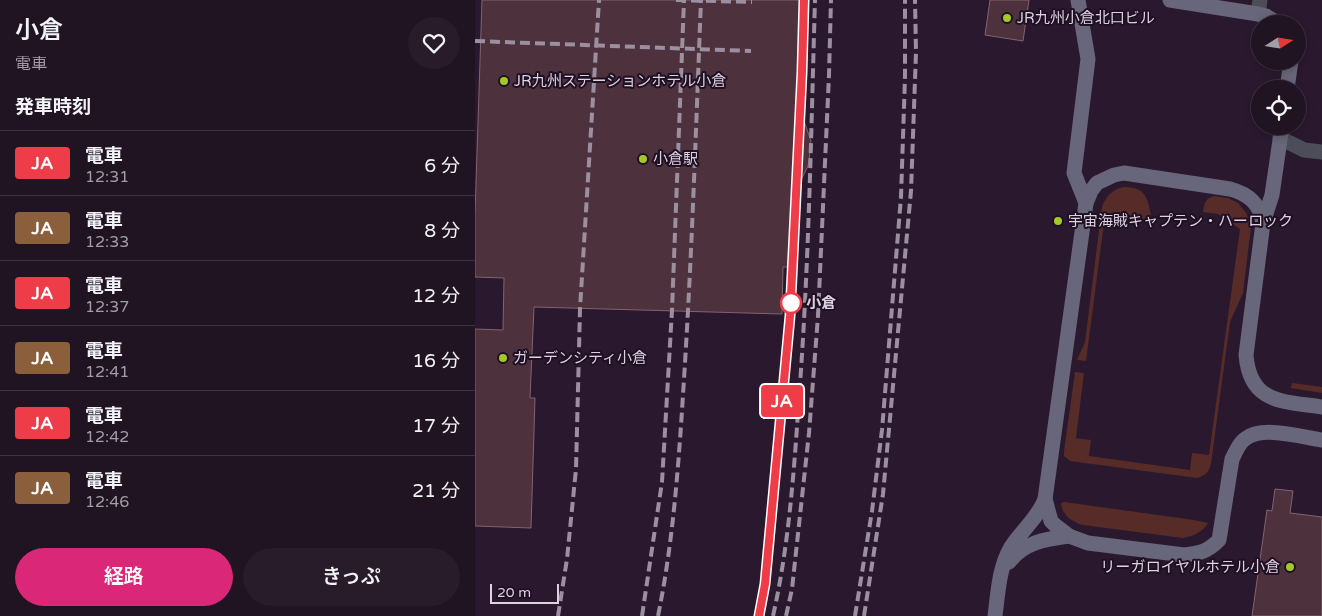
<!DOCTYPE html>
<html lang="ja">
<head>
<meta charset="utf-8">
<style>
  :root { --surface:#201322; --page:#281c2a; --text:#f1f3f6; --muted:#a29ea5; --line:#3d3240; --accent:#db2777 }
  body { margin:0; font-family:"Varela Round","Noto Sans JP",sans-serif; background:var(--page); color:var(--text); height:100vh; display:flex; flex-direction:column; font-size:19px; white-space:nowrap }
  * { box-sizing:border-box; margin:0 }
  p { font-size:16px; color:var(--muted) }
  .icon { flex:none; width:28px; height:28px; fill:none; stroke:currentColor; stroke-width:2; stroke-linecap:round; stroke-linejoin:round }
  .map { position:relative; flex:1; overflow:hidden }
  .sheet { display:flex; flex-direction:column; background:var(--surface); width:475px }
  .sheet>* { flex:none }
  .badge { padding:0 10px; border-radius:4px; font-size:18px; line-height:32px }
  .needle { width:32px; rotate:78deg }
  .tools { position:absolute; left:776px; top:15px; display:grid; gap:10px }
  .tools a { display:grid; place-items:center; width:55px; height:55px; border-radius:50%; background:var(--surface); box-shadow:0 2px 8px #0003,0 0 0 1px var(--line); font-size:25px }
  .scale { position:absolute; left:15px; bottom:12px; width:69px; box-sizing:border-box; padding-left:5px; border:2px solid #dcd2e0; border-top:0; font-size:14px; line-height:18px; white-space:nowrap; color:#dcd2e0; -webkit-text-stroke:4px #201024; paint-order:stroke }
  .map>.badge { position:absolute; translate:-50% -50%; box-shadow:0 0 0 2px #fff }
  h2 { padding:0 15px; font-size:19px; line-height:45px }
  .round { display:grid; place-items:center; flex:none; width:52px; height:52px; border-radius:26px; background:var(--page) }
  .head { display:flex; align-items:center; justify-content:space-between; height:85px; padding:0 15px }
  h1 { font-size:24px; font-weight:600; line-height:38px }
  .action { display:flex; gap:10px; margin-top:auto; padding:10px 15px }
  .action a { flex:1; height:58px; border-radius:30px; background:var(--accent); color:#fff; font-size:20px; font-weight:600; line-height:58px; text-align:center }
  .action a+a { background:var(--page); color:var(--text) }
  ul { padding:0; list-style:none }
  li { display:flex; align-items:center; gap:15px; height:65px; padding:0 15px; border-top:1px solid var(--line) }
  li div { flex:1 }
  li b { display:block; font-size:19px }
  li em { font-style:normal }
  li .badge { min-width:55px; font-weight:700; text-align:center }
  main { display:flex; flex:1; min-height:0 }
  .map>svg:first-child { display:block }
  .green { fill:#572b28 }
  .building { fill:#4d313d; stroke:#836371 }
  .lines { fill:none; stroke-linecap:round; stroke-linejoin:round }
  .street { stroke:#4d4d5a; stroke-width:15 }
  .secondary { stroke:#67667a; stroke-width:15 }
  .rail { stroke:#9c8fa0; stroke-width:4; stroke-dasharray:10 5; stroke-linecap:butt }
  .line-casing { stroke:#fff; stroke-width:11 }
  .line { stroke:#ee3d49; stroke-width:8 }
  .poi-dot { fill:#a2c928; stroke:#201024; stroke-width:2 }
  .stop-dot { fill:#fff; stroke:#ee3d49; stroke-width:2.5 }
  .labels { text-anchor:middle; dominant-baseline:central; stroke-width:4; stroke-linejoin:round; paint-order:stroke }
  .poi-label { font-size:15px; fill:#dcd2e0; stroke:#201024; text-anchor:start }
  .stop-label { font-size:15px; font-weight:bold; fill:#dcd2e0; stroke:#201024; text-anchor:start }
</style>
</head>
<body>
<main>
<section class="sheet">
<div class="head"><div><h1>小倉</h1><p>電車</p></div><a class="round"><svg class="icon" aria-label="heart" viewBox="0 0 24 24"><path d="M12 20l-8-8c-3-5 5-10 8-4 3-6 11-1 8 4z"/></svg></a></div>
<h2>発車時刻</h2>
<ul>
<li><span class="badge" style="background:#ee3d49;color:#fff">JA</span><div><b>電車</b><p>12:31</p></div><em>6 分</em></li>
<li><span class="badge" style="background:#8b5e3c;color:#fff">JA</span><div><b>電車</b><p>12:33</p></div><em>8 分</em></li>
<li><span class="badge" style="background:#ee3d49;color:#fff">JA</span><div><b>電車</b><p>12:37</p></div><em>12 分</em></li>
<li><span class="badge" style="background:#8b5e3c;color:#fff">JA</span><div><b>電車</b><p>12:41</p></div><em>16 分</em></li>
<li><span class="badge" style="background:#ee3d49;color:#fff">JA</span><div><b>電車</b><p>12:42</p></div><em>17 分</em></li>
<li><span class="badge" style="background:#8b5e3c;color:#fff">JA</span><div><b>電車</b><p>12:46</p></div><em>21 分</em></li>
</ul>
<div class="action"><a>経路</a><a>きっぷ</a></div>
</section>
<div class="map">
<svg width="847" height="616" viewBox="0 0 847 616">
  <rect width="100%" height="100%" fill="#2a192e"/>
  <g class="green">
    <path d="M 648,187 C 670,187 672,196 676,215 L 670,220 L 630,215 L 611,361 L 602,360 L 610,342 L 627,207 C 631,196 637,190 648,187 Z"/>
    <path d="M 739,196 L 753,198 L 763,203 L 771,213 L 776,227 L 768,293 L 755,322 L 736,464 C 734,472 730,476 722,478 L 595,461 L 589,456 L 589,451 L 600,372 L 609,373 L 601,438 L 616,440 L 614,456 L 715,470 L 717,453 L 734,455 L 765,229 L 743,214 L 728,212 C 729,203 731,198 739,196 Z"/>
    <polygon points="817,383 847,387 847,393 816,388"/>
    <path d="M 589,502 L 719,520 L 733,523 C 727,533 718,536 708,538 L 608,525 C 597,522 587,515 586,503 Z"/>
  </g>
  <g class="building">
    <polygon points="7,0 326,0 325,11 332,12 327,115 336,141 335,153 333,166 324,184 321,267 308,267 307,314 59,307 55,398 60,398 56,528 0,526 0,329 28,330 29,278 0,277 0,214"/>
    <polygon points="515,0 554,0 548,41 510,35"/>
    <polygon points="800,489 818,491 815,513 847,517 847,616 777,616 792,510 797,511"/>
  </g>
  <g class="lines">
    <g class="street">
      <polyline points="783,14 785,0"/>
      <polyline points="805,138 829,150 847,152"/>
    </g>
    <g class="secondary">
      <polyline points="603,0 613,59 599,173 611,203"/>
      <polyline points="695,0 783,14 791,16 804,24"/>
      <polyline points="812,89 816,61"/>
      <polyline points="788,223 797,195 807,126"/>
      <path d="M 847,407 C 808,401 775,404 771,355 L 788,223 C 785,204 774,194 755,189 L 649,173 L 639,175 L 622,183 L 616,191 L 611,203 L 570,499 L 576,521 L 581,526 L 594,536 L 613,543 L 709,555 C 725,553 732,552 744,540 L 757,459 C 761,452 763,444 770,439 C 787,425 826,437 847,440"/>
      <path d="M 534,562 C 549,542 571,539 594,536"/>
      <path d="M 520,616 C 523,593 524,567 536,547 C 547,530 563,518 570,499"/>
    </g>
    <g class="rail">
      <polyline points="201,0 277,2"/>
      <polyline points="0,41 276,51"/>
      <polyline points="83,616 92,559 101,469 105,309 124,0"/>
      <polyline points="167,616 187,482 197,310 209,0"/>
      <path d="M 183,616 C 199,538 204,458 209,379 C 217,253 221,126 226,0"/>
      <polyline points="284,616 290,584 315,316 327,72 329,0"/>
      <path d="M 298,616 C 314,545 319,471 324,398 C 334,265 336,133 340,0"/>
      <polyline points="311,616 317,589 334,433 343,316 354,75 356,0"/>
      <polyline points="380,616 397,511 407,430 426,197 430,77 430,0"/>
      <polyline points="389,616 408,494 436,191 441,52 440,0"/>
    </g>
  </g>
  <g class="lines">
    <g class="line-casing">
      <polyline id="line" points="284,616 290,584 315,316 327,72 329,0"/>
    </g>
    <use href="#line" class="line"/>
  </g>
  <g class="poi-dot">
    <circle cx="532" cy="18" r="5"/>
    <circle cx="29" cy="81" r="5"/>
    <circle cx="168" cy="159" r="5"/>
    <circle cx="583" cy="221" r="5"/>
    <circle cx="28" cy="358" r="5"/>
    <circle cx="815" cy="567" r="5"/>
  </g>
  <circle class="stop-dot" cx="316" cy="303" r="10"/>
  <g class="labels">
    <g class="poi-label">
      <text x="542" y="18">JR九州小倉北口ビル</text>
      <text x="39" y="81">JR九州ステーションホテル小倉</text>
      <text x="178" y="159">小倉駅</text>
      <text x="593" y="221">宇宙海賊キャプテン・ハーロック</text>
      <text x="38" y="358">ガーデンシティ小倉</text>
      <text x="805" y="567" text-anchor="end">リーガロイヤルホテル小倉</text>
    </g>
    <g class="stop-label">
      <text x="331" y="303">小倉</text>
    </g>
  </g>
</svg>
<div class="tools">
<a><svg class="needle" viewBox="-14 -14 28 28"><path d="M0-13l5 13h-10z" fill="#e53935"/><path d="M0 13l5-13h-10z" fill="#a29ea5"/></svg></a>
<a><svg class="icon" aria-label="locate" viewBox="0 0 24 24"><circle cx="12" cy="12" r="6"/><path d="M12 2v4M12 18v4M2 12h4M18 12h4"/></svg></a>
</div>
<div class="scale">20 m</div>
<b class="badge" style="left:307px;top:401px;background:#ee3d49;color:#fff">JA</b>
</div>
</main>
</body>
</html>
